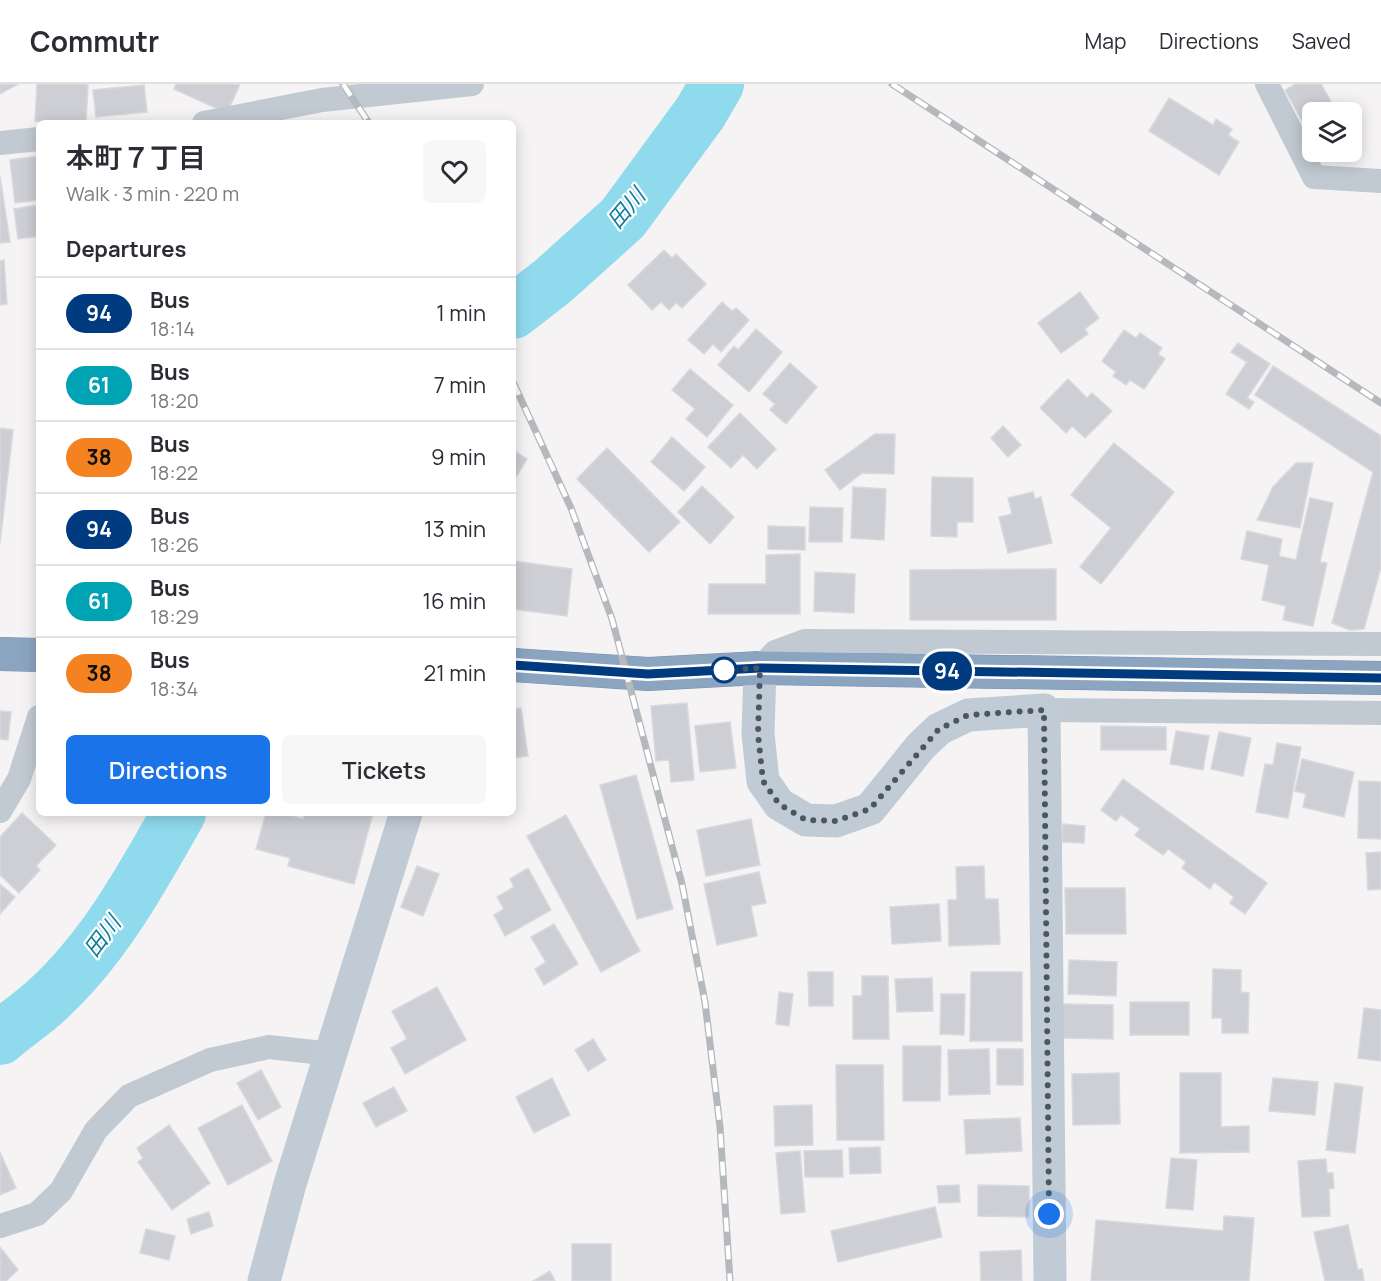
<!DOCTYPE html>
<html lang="en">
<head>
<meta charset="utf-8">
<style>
  :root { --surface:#fff; --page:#f7f7f7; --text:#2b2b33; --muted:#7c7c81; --line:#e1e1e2; --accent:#1a73e8 }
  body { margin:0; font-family:Manrope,"Noto Sans JP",sans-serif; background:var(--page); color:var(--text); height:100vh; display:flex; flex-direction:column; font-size:22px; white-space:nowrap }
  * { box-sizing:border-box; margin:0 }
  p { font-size:20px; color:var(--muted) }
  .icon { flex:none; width:33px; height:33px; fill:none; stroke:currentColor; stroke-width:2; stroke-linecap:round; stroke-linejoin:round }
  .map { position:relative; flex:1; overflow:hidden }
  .panel { position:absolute; left:36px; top:36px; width:480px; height:696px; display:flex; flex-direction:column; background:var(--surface); border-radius:9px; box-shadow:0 3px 15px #0003 }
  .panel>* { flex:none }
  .badge { padding:0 12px; border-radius:20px; font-size:21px; line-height:39px }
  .buttons { position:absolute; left:1302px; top:18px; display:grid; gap:12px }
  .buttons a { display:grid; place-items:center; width:60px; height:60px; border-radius:9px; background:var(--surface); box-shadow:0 3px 15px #0003; font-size:30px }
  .you { position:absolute; width:30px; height:30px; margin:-15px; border:4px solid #fff; border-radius:50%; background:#1a73e8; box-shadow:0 0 0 9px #1a73e833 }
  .map>.badge { position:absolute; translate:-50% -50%; box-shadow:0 0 0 3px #fff }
  h2 { padding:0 30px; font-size:22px; line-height:54px }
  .round { display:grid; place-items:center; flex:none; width:63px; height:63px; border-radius:9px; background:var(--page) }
  .head { display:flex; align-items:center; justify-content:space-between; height:102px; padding:0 30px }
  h1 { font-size:28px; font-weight:600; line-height:45px }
  .button { display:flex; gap:12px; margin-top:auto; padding:12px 30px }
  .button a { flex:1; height:69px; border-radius:9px; background:var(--accent); color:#fff; font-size:24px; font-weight:600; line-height:69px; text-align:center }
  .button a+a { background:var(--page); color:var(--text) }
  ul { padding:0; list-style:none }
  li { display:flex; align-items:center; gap:18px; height:72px; padding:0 30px; border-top:2px solid var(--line) }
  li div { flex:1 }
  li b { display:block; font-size:22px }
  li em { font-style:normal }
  li .badge { min-width:66px; font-weight:700; text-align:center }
  header { display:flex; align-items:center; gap:36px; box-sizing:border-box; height:84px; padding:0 30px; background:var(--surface); border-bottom:2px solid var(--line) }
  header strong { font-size:28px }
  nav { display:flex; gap:33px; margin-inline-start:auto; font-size:21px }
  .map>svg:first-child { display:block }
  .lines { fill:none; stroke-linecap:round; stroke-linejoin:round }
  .river { stroke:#90daee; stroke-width:54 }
  .building { fill:#cdcfd5; stroke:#d7d9de; stroke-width:1.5 }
  .highway-casing { stroke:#7690ad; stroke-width:34 }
  .street { stroke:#c1cad2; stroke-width:24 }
  .secondary { stroke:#c1cbd6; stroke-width:33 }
  .highway { stroke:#8ba5c1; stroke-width:33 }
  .rail-casing { stroke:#b5b8bd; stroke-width:7 }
  .rail { stroke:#fff; stroke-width:4.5; stroke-dasharray:14; stroke-linecap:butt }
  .line-casing { stroke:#fff; stroke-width:14 }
  .line { stroke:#003b80; stroke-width:9 }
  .walk { stroke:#4a5661; stroke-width:6; stroke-dasharray:0 10.8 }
  .stop-dot { fill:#fff; stroke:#003b80; stroke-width:3 }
  .labels { text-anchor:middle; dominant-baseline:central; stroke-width:4.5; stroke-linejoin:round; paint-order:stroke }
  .water-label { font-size:22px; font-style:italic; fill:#0c7c9b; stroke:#fff }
</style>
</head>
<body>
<header>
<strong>Commutr</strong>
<nav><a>Map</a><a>Directions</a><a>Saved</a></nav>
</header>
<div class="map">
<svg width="1381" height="1197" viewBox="0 0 1381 1197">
  <rect width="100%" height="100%" fill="#f5f3f3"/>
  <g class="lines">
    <g class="river">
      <polyline points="513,228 553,197 623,134 700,29 717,0"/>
      <path d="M 0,954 C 15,941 32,930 47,916 C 104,864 141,796 179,729"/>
    </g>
  </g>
  <g class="building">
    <polygon points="0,0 18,0 0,10"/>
    <polygon points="37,0 88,0 86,39 35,37"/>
    <polygon points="176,0 240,0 227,29 174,5"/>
    <polygon points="1296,0 1321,0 1337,28 1312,28 1312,55 1285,6"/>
    <polygon points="144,1 147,28 96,33 93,6"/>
    <polygon points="1169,14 1213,41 1216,35 1232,45 1228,51 1239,58 1219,91 1149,47"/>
    <polygon points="39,72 39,116 15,119 10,76"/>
    <polygon points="0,92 10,158 0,159"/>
    <polygon points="39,121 39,152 18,155 14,125"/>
    <polygon points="664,166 672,174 676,170 706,200 682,224 676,219 669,226 661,218 652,226 628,201"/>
    <polygon points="4,176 7,220 0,221 0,177"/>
    <polygon points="1080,208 1099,234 1085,245 1088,250 1061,269 1038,239"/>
    <polygon points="722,218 732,227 736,224 749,236 721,268 713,260 704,270 688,256"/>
    <polygon points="756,245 782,268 749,308 718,281 734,262 738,266"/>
    <polygon points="1124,246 1136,254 1140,249 1162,264 1158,270 1165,275 1144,305 1130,296 1126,301 1113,292 1116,288 1102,277"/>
    <polygon points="1238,259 1270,280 1247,314 1254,318 1249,325 1226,310 1247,278 1231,268"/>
    <polygon points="790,279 817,303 786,340 770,326 775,320 763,310"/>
    <polygon points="1273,282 1381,352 1381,483 1364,545 1350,546 1332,539 1373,388 1255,311"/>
    <polygon points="690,285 733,321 707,353 686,335 695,325 672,306"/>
    <polygon points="1068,295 1087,314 1092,309 1112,327 1085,354 1072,342 1066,349 1040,324"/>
    <polygon points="740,329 776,365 757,385 743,371 731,384 708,363"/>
    <polygon points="1003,342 1021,361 1008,373 991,354"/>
    <polygon points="0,344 13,346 0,459"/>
    <polygon points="875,350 895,350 894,390 862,389 840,406 825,386"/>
    <polygon points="672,353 705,383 684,407 651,378"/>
    <polygon points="1114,359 1174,408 1101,500 1080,483 1111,444 1071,411"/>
    <polygon points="607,364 680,438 649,468 577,395"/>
    <polygon points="513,366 527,375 513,398"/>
    <polygon points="1296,379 1313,379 1300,444 1257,436 1273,403"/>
    <polygon points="932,393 973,394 973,438 957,438 957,453 931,452"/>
    <polygon points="702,402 734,433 710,460 678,428"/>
    <polygon points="853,403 886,405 884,456 851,454"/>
    <polygon points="1033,408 1035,415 1041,413 1052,459 1008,469 999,433 1012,430 1008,414"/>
    <polygon points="1310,414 1333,419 1320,478 1327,479 1313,542 1283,536 1286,522 1262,516 1269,481 1241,475 1247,447 1282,455 1279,472 1296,476"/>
    <polygon points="810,423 843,424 842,458 809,458"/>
    <polygon points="768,442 805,443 805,466 768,465"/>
    <polygon points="800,470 800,530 708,530 709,500 766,500 766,471"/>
    <polygon points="513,477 572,485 567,532 513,525"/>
    <polygon points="1056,485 1056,536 910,536 910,486"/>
    <polygon points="815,488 855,490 854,529 814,527"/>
    <polygon points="687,619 694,696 671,698 669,676 656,677 651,622"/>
    <polygon points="521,624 528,672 513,674 513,625"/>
    <polygon points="0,627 11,628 8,656 0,655"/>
    <polygon points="730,638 736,684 700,688 695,642"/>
    <polygon points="1101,642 1166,643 1166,666 1101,666"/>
    <polygon points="1176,647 1209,652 1203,686 1170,680"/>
    <polygon points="1219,648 1251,654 1243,692 1211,685"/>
    <polygon points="1277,659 1301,663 1288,734 1256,728 1265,680 1273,681"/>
    <polygon points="1302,675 1354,688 1344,733 1303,723 1306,710 1295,707"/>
    <polygon points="636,691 673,825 637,835 600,701"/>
    <polygon points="1123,695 1267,799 1245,830 1230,819 1234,813 1214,798 1210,805 1182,784 1186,778 1168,765 1163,771 1135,751 1140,745 1121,731 1116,737 1101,726"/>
    <polygon points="1359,697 1381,698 1381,755 1358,754"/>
    <polygon points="22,729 56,761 36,782 40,786 19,809 0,791 0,753"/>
    <polygon points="266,729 282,729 303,735 304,729 373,729 354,800 288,782 290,774 256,765"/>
    <polygon points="566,731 640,867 601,888 527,752"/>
    <polygon points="751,735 760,781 706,792 697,746"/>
    <polygon points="1063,740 1085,742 1084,759 1062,758"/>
    <polygon points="1381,768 1381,805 1368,806 1366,769"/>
    <polygon points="417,782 439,790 423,832 401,823"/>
    <polygon points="984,782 985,815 998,815 1000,860 949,862 948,816 957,816 956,783"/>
    <polygon points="528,784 551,826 505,852 494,831 504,825 497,813 514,803 510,795"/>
    <polygon points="759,788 766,819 751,822 757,852 717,861 704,800"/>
    <polygon points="0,800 15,813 0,830"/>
    <polygon points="1065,804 1125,804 1126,850 1066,850"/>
    <polygon points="939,820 941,857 892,860 890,823"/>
    <polygon points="554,840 578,880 544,901 535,885 546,878 531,853"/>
    <polygon points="1069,876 1117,878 1116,912 1068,910"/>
    <polygon points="1213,885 1241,886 1241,908 1249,909 1248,949 1222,949 1222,934 1212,934"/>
    <polygon points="808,888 833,888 833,922 809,922"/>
    <polygon points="971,888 1022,888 1022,957 970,957"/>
    <polygon points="862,892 888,892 889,955 853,955 853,912 862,912"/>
    <polygon points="932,894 933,927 897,928 895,895"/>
    <polygon points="437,903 466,956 405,990 391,964 407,955 392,927"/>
    <polygon points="779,908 793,910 789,942 776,940"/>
    <polygon points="941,910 965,910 964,951 940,950"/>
    <rect x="1130" y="918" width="59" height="33"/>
    <polygon points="1062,920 1113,921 1113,955 1061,954"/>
    <polygon points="1364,924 1381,926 1381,977 1358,974"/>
    <polygon points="593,955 606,976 588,987 575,966"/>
    <polygon points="903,962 941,962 940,1017 903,1017"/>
    <polygon points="989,965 990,1010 949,1011 948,966"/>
    <rect x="997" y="965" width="26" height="36"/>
    <polygon points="836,981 883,981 884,1056 837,1056"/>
    <polygon points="261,986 281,1023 258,1036 237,999"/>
    <polygon points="1119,989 1120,1040 1073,1041 1072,990"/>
    <polygon points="1180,989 1221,989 1221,1043 1249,1042 1249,1068 1180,1069"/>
    <polygon points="552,994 570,1031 534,1049 516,1013"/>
    <polygon points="1273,994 1318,998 1315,1031 1269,1027"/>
    <polygon points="1335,999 1363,1003 1355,1069 1326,1066"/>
    <polygon points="394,1003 407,1027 376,1043 363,1019"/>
    <polygon points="242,1021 272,1077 228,1101 198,1044"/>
    <polygon points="812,1021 813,1061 775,1062 774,1022"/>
    <polygon points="1020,1034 1022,1067 966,1070 964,1036"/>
    <polygon points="169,1041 210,1099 172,1126 138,1078 143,1074 137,1064"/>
    <polygon points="880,1063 881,1089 850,1090 849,1064"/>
    <polygon points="842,1066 843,1093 805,1093 804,1067"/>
    <polygon points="800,1067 805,1128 781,1130 776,1069"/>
    <polygon points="0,1068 16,1104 0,1111"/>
    <polygon points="1171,1074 1197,1076 1193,1126 1166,1124"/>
    <polygon points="1326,1075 1327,1089 1333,1089 1334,1104 1329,1105 1330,1132 1302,1133 1298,1077"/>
    <polygon points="959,1101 960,1118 939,1119 937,1102"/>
    <polygon points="978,1101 1029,1102 1029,1133 978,1132"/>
    <polygon points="935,1123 942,1153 838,1178 831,1147"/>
    <polygon points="209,1128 213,1142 191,1150 187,1135"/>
    <polygon points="1224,1132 1254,1134 1249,1197 1091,1197 1096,1136 1223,1147"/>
    <polygon points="1348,1141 1358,1186 1362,1185 1364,1197 1325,1197 1314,1148"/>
    <polygon points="146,1145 175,1152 169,1176 140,1169"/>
    <rect x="572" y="1160" width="39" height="37"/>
    <polygon points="0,1163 18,1186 6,1197 0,1197"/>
    <polygon points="1021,1166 1022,1197 981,1197 980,1168"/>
    <polygon points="550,1187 555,1197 533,1197"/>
  </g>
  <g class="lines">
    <g class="highway-casing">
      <g id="highway">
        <polyline points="0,570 39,571"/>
        <polyline points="513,581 648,590 760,584 1381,594"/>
      </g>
    </g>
    <g class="street">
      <polyline points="1267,0 1314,93 1381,97"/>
      <polyline points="204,39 322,16 472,0"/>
      <polyline points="0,59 39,55"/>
      <polyline points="760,584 775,568 805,557 1381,560"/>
      <polyline points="1044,626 1381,629"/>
      <polyline points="0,727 19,695 39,633"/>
      <polyline points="0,1142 37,1130 61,1107 96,1046 129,1012 210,976 269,963 332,970"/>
    </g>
    <g class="secondary">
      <polyline points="760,584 758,650 763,697 779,720 806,736 836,737 870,725 921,662 939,645 968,631 1044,626 1050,1197"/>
      <polyline points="264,1197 290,1100 406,729"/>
    </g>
    <use href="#highway" class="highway"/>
    <g class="rail-casing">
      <g id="rail">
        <polyline points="343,0 369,39"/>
        <polyline points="892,0 1381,319"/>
        <polyline points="513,298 571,424 612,535 682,800 705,918 720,1043 730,1197"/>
      </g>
    </g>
    <use href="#rail" class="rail"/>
  </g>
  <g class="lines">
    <g class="line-casing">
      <polyline id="line" points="513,581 648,590 760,584 1381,594"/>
    </g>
    <use href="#line" class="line"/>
    <polyline class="walk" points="724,586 760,584 758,650 763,697 779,720 806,736 836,737 870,725 939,645 968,631 1044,626 1049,1130"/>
  </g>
  <circle class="stop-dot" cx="724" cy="586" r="12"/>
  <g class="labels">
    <g class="water-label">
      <text transform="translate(626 124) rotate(-50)">田川</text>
      <text transform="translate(102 852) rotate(-53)">田川</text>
    </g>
  </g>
</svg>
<div class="buttons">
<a><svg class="icon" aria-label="layers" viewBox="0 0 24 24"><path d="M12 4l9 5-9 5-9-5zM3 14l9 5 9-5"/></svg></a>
</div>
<div class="you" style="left:1049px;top:1130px"></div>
<b class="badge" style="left:947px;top:587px;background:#003b80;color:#fff">94</b>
<section class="panel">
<div class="head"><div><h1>本町７丁目</h1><p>Walk · 3 min · 220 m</p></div><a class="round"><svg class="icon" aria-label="heart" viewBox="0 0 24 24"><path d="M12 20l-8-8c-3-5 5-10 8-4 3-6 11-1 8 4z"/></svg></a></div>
<h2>Departures</h2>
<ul>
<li><span class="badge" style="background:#003b80;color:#fff">94</span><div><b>Bus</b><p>18:14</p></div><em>1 min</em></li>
<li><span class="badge" style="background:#00a3b4;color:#fff">61</span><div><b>Bus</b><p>18:20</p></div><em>7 min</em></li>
<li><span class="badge" style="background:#f58220;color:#111">38</span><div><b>Bus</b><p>18:22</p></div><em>9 min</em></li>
<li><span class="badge" style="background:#003b80;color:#fff">94</span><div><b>Bus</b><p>18:26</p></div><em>13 min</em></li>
<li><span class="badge" style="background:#00a3b4;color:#fff">61</span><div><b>Bus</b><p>18:29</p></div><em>16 min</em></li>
<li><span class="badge" style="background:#f58220;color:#111">38</span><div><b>Bus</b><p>18:34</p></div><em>21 min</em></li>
</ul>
<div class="button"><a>Directions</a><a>Tickets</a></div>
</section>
</div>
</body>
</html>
